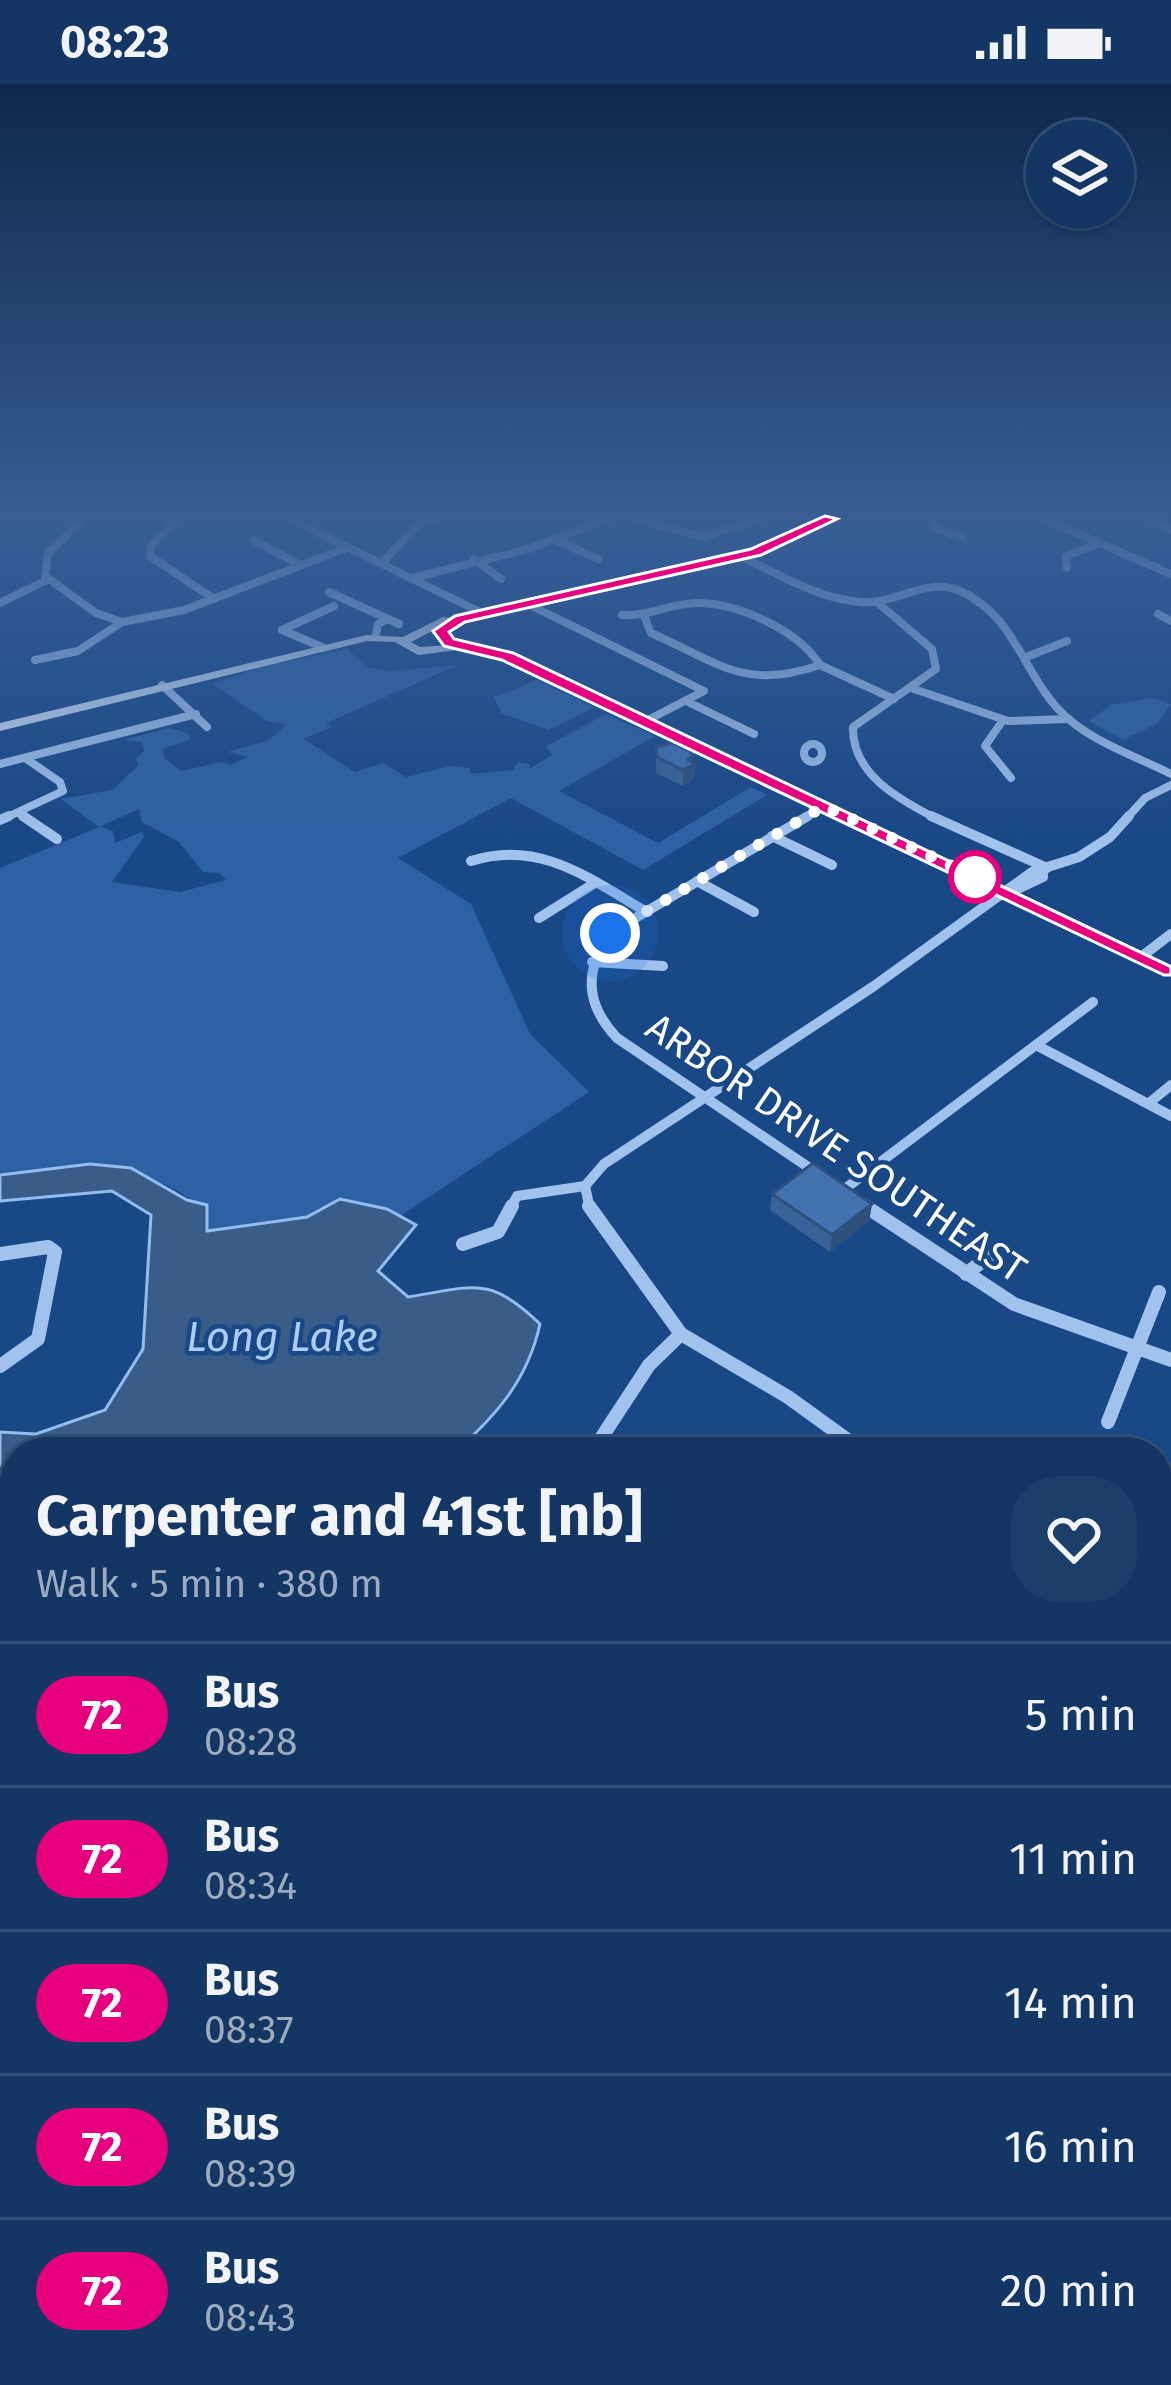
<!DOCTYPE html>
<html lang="en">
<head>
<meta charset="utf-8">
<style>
  :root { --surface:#133664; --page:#1c3e6a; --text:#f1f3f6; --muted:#9dabbf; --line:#325078 }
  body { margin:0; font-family:"Fira Sans",sans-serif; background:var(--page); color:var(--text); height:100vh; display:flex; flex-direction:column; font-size:45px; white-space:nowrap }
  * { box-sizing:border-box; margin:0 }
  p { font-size:39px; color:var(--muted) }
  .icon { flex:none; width:66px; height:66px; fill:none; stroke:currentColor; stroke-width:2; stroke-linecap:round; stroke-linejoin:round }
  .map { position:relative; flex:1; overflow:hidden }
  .panel { position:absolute; left:0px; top:1353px; width:1173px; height:948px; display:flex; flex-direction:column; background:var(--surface); border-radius:48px 48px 0 0; box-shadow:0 3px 9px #0004,0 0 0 3px var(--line) }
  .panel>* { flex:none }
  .badge { padding:0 24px; border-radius:39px; font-size:42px; line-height:78px }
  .fabs { position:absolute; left:1026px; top:36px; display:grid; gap:24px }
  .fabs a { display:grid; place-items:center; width:108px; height:108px; border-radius:50%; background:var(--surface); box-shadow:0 3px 9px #0004,0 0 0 3px var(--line); font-size:60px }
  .you { position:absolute; width:60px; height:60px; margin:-30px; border:9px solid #fff; border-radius:50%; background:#1a73e8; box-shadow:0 0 0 18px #1a73e833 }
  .map>.badge { position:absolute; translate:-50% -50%; box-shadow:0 0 0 6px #fff }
  .round { display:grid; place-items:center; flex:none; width:126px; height:126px; border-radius:48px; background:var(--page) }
  .overview { display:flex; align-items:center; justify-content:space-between; height:204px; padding:0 36px }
  h1 { font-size:57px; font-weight:700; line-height:90px }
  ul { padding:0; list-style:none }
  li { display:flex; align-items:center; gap:36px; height:144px; padding:0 36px; border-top:3px solid var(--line) }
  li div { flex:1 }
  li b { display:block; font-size:45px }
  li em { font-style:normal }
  li .badge { min-width:132px; font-weight:700; text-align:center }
  .status { display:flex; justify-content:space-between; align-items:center; height:84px; padding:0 60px; background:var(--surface); direction:ltr }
  .status svg { height:33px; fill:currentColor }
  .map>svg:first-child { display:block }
  .green { fill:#2c62a4; fill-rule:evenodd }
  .water { fill:#395c89; stroke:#93bdef; stroke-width:3 }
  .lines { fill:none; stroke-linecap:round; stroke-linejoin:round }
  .street-far3 { stroke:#a1c2ec; stroke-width:8 }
  .street-far2 { stroke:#a1c2ec; stroke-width:10 }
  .street-far1 { stroke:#a1c2ec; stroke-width:14 }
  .street { stroke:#a1c2ec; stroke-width:18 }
  .secondary { fill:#cde0f9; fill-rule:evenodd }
  .wall { fill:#396297 }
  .shaded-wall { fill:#2e507b }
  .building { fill:#4272b0; stroke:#2e507b; stroke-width:3 }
  .line { fill:#e6007e; stroke:#fff; stroke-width:3 }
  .walk { stroke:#fff; stroke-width:12; stroke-dasharray:0 21.6 }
  .stop-dot { fill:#fff; stroke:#e6007e; stroke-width:6 }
  .labels { text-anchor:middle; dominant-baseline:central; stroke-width:9; stroke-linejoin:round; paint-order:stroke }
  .street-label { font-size:39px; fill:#fff; stroke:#194886 }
  .water-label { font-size:42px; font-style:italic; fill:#acccf4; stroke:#194886 }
</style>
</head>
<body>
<div class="status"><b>08:23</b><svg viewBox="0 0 49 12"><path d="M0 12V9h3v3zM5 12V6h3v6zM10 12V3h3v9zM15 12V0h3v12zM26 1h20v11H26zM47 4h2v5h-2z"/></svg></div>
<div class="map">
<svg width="1171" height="2301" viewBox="0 0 1171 2301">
  <rect width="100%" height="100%" fill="#194886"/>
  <g class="green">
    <path d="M 347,565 L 367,583 L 388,587 L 458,581 L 326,639 L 331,643 L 303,655 L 355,688 L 383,679 L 406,693 L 449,682 L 470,684 L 470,690 L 513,686 L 518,678 L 530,680 L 529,685 L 552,671 L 546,662 L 606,630 L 655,652 L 559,707 L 658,759 L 751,703 L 767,711 L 643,786 L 511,714 L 398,774 L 471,820 L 530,950 L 589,1008 L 400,1132 L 340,1115 L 307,1133 L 206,1147 L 207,1121 C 189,1117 182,1108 166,1101 C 113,1075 56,1084 0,1091 L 0,784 L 99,743 L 61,715 L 112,706 L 139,681 L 135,675 L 144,667 L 142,658 L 123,656 L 169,644 L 188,649 L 191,655 L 163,665 L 164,674 L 181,687 L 221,678 L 230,681 L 248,673 L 228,668 L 269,656 L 287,640 L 267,637 L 213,600 L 259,583 ZM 139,725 L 142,738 L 179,758 L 203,788 L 219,789 L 226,796 L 180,808 L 112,798 L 144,753 L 142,748 L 115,759 L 113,747 L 101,742 Z"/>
    <polygon points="537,596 594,623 549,646 501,629 494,613"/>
    <polygon points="1152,614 1171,620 1158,639 1123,656 1089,637 1111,621"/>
  </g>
  <path class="water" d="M 90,1080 L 131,1084 L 187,1116 L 207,1121 L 207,1147 L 307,1133 L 340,1115 L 387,1125 L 416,1141 L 378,1187 L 408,1213 C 473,1203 489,1190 540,1240 C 528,1295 497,1331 455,1368 L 15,1368 L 15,2286 L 1158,2286 L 1158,1853 L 1171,1859 L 1171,2301 L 0,2301 L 0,1348 L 36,1350 L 105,1326 L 143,1265 L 151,1131 L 112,1107 L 0,1117 L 0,1091 Z"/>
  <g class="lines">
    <g class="street-far3">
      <polyline points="84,435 48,469 45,492 96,529 122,538"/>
      <polyline points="177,435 151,462 150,472 214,515"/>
      <polyline points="290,435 478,527 464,534"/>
      <polyline points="634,435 703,453 760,435"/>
      <polyline points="933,435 935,445 962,453"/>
      <polyline points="1044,435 1171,490"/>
      <polyline points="1152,435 1171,445"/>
      <polyline points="554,455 598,475"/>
      <polyline points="253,456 300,481"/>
      <path d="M 740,472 C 778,490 818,515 861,518 C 895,521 927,492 960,507 C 1014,531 1022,586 1059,626 C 1088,657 1134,671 1171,690"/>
      <polyline points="474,475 501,495"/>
      <polyline points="382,479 423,435 438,435"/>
      <polyline points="1067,484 1066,472 1095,461"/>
      <polyline points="412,494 528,465 608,435"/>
      <polyline points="329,508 399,540"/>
      <polyline points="0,519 47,496"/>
      <path d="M 878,519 L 932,565 L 936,585 L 853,643 C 852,690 898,715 937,735"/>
      <polyline points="528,520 704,607 646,637"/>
      <polyline points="1158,530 1171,537"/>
      <path d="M 622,531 C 648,533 671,519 697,519 C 738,519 798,546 820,581"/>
      <path d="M 645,534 L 651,549 C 720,579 744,607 820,581 L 894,615"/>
      <polyline points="282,546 334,522"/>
      <polyline points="282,546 322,563"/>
      <polyline points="376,550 378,540 388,535"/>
      <polyline points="1029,572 1067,557"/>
      <polyline points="35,576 78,567 122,538 184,526 346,464"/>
      <polyline points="162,601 207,643"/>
      <polyline points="914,605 1008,637 1069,635"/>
      <polyline points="686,617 754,650"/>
      <polyline points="1001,639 985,662 1011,694"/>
      <circle cx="813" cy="669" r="9"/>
      <polyline points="0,680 196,630"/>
      <polyline points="19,729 27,735"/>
      <polyline points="3,735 63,707 60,698 25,674"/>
      <polyline points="803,735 824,722"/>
      <polyline points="1126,735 1145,714 1171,701"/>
    </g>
    <g class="street-far2">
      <polyline points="23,732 57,755"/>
      <path d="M 808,732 L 610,849 C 584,887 585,920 617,954 L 817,1089"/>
      <polyline points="931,732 1047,784"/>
      <polyline points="0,736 9,732"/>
      <polyline points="772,752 832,781"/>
      <path d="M 471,777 C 538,755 589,794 645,827"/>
      <polyline points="697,797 754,828"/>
      <polyline points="1009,809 1043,793 1043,787"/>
      <polyline points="539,834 595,799"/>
      <polyline points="1141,873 1171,850"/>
      <polyline points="592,878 663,882"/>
      <polyline points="1036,961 1171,1032"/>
      <polyline points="1149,1019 1171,1001"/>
      <polyline points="585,1102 590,1125"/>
      <polyline points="842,1107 1093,918"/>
      <polyline points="859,1118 869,1125"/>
      <polyline points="510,1125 517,1112 585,1102 604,1080 874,902 1032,788 1079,773 1110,753 1129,732"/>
    </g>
    <g class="street-far1">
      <polyline points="589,1122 681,1250 788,1313 864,1368"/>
      <polyline points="865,1122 1014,1220 1171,1276"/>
      <polyline points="463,1160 498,1148 512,1122"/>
      <polyline points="0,1170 48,1163 55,1168 38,1255 0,1282"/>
      <polyline points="966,1190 998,1165"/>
      <polyline points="1108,1338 1159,1208"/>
      <polyline points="592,1368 649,1281 681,1250"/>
      <polyline points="1158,1572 1171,1576"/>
    </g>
    <polyline class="street" points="1158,1744 1171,1752"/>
    <path class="secondary" d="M 822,435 L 835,435 L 756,471 L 464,538 L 448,545 L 448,553 L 512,570 L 1171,881 L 1171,892 L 504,576 L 465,565 L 418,571 L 395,558 L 367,557 L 0,647 L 0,639 L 367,551 L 403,553 L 443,533 L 452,534 L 749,467 ZM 436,545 L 441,558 L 449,561 L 420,563 L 411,558 Z"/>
  </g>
  <g class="wall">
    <polygon points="656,663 693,671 692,678 695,680 694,695 683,702 656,689"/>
    <polygon points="772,1110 872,1120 869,1137 830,1168 770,1126"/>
  </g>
  <g class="shaded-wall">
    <polygon points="693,671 692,681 695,680 694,695 683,702 683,686"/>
    <polygon points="872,1120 869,1137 830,1168 832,1151"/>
  </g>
  <g class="building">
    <polygon points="672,659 688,666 693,671 688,676 695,680 683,686 657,673 656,663"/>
    <polygon points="813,1079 872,1120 832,1151 772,1110"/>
  </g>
  <linearGradient id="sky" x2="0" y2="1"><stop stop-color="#0e284a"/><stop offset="0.57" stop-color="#385e95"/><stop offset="1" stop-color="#385e95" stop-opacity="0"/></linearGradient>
  <rect width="1171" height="757" fill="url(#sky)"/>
  <polygon class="line" points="825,432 837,435 761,471 465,538 449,548 454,555 513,569 1171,883 1171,891 1164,891 502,576 444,562 433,547 455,532 751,465"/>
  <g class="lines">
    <polyline class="walk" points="610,849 824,722 975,793"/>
  </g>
  <circle class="stop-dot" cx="975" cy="793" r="24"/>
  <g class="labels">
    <g class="street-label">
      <text transform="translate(836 1064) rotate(34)">ARBOR DRIVE SOUTHEAST</text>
    </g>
    <g class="water-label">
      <text x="282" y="1253">Long Lake</text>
    </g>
  </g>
</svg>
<div class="fabs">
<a><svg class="icon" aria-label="layers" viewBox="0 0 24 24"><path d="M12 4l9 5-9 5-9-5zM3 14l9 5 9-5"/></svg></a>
</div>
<div class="you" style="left:610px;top:849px"></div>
<section class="panel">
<div class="overview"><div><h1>Carpenter and 41st [nb]</h1><p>Walk · 5 min · 380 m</p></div><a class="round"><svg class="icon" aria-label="heart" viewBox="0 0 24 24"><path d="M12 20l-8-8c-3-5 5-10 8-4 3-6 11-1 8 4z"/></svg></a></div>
<ul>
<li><span class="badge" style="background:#e6007e;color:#fff">72</span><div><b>Bus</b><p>08:28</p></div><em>5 min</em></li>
<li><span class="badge" style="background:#e6007e;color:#fff">72</span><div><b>Bus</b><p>08:34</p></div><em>11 min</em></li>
<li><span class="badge" style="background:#e6007e;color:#fff">72</span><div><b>Bus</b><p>08:37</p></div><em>14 min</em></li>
<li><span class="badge" style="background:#e6007e;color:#fff">72</span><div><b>Bus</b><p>08:39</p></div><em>16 min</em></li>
<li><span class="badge" style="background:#e6007e;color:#fff">72</span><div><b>Bus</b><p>08:43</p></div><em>20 min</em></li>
</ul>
</section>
</div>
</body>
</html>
